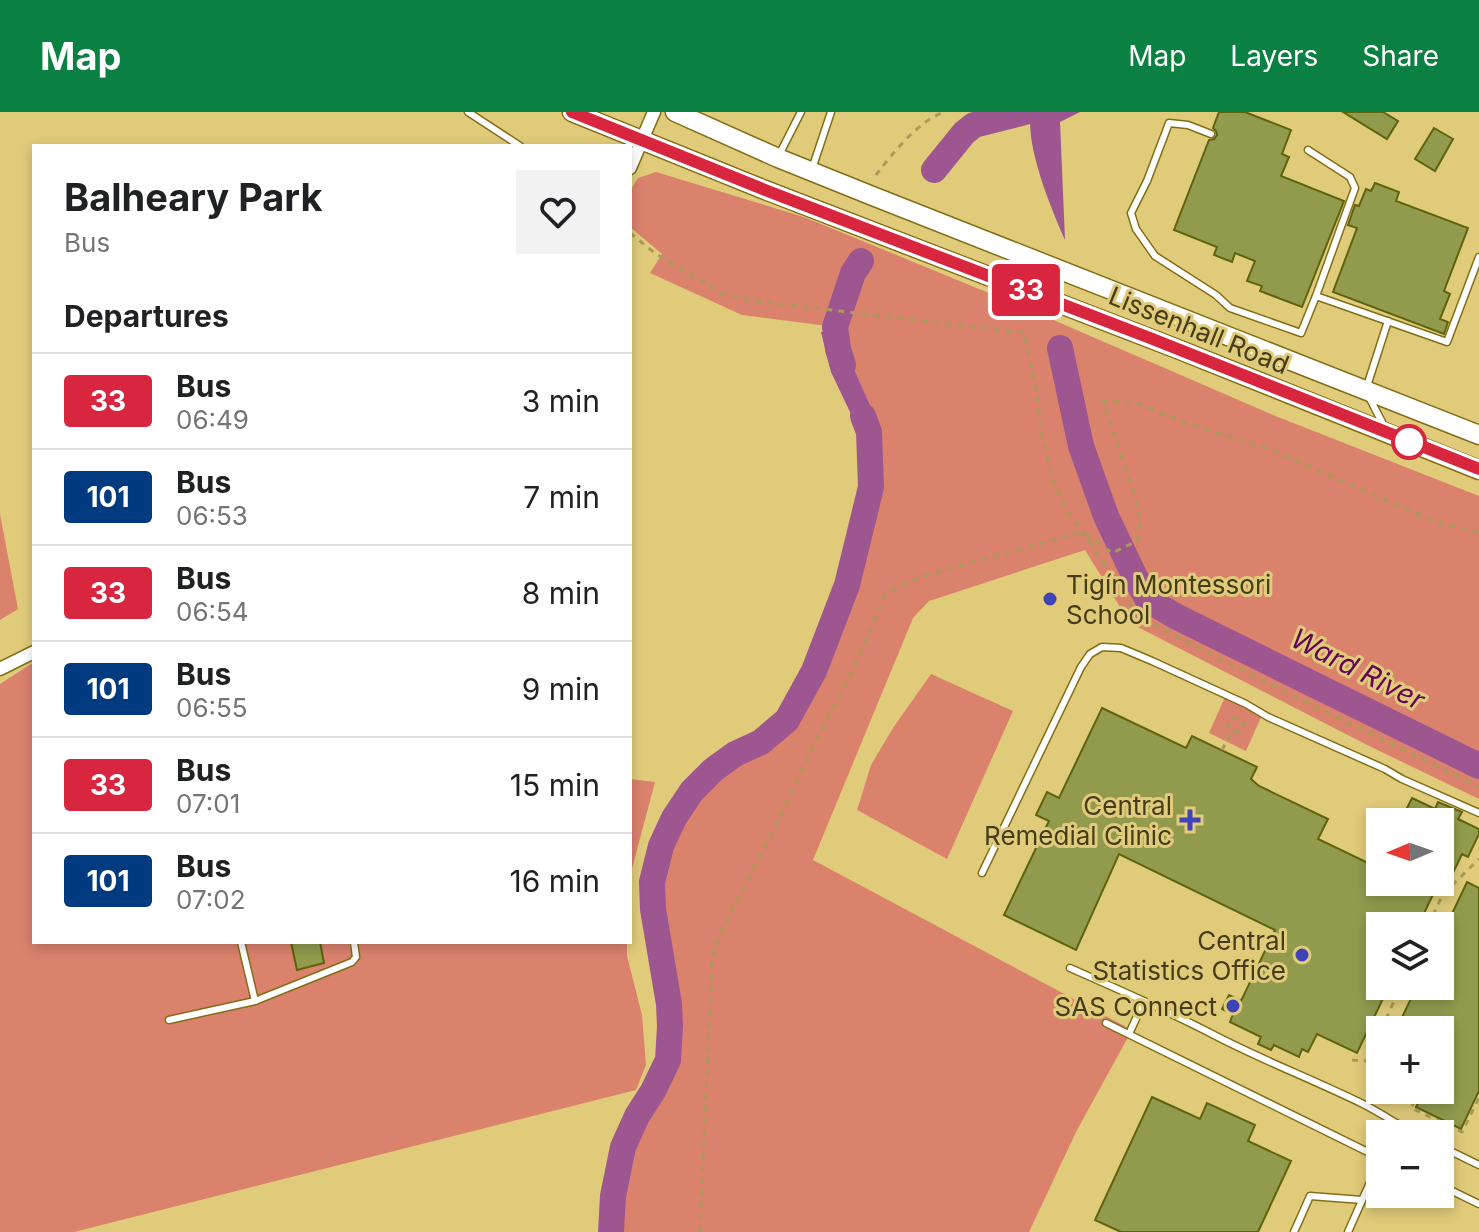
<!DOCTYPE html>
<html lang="en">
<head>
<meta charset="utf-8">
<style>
  :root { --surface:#fff; --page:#f2f2f2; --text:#202124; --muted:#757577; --line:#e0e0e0; --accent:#0b8043 }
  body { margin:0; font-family:Inter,sans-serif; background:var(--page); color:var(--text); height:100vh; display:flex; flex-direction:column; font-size:30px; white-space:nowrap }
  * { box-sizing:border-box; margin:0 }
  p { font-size:26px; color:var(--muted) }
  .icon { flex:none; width:44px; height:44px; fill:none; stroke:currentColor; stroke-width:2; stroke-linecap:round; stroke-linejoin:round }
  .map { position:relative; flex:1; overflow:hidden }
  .panel { position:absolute; left:32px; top:32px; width:600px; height:800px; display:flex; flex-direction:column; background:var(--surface); border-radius:0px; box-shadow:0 4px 12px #0003 }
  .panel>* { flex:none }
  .badge { padding:0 16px; border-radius:6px; font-size:28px; line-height:52px }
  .needle { width:52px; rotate:268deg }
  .fabs { position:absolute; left:1366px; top:696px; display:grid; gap:16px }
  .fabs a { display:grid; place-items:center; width:88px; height:88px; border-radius:0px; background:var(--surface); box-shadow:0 4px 12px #0003; font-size:40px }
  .map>.badge { position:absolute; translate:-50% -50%; box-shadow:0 0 0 4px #fff }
  h2 { padding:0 32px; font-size:30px; line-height:72px }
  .round { display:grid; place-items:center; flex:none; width:84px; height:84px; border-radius:0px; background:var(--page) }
  .summary { display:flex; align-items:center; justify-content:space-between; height:136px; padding:0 32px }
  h1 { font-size:38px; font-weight:700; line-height:60px }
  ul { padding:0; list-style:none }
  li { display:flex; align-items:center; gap:24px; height:96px; padding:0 32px; border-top:2px solid var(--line) }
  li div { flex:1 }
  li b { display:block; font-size:30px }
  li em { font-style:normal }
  li .badge { min-width:88px; font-weight:700; text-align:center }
  header { display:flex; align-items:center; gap:48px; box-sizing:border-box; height:112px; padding:0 40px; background:var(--accent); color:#fff }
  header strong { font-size:38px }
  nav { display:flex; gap:44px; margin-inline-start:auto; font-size:28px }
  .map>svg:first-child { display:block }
  .green { fill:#db826d }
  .water { fill:#9e5690 }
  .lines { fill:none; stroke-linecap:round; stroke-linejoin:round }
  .river { stroke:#9e5690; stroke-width:26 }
  .building { fill:#929b4d; stroke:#5d640c; stroke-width:2 }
  .lane-casing { stroke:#836e17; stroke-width:9 }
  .street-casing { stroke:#836e17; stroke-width:15 }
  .secondary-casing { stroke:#836e17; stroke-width:21 }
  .path { stroke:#ab9a59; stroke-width:3; stroke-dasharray:6 6; stroke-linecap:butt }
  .lane { stroke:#fff; stroke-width:6 }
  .street { stroke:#fff; stroke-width:12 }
  .secondary { stroke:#fff; stroke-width:18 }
  .line-casing { stroke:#fff; stroke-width:18 }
  .line { stroke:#d7263d; stroke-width:12 }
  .stop-dot { fill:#fff; stroke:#d7263d; stroke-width:4 }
  .poi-dot { fill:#3e43b7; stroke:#e0cb7a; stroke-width:3 }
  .labels { text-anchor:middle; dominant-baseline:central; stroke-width:6; stroke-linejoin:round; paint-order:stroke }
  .street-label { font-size:26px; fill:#453c1a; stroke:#e0cb7a }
  .poi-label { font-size:26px; fill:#453c1a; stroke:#e0cb7a; text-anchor:end }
  .water-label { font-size:28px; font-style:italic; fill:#630457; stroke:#e0cb7a }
</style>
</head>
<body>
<header>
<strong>Map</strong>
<nav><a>Map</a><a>Layers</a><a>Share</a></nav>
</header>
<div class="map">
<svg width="1479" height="1120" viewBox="0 0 1479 1120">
  <rect width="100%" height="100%" fill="#e0cb7a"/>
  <g class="green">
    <polygon points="656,60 804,105 1028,197 1278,305 1479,384 1479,687 1367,633 1130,511 1085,438 929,489 913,506 813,748 1132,918 1076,1020 1029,1120 618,1120 618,1091 623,1059 641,1008 664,975 672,949 677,909 670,849 656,781 677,717 687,697 733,655 768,635 790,615 817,571 840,514 856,465 874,390 879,354 874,302 835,215 742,203 650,161 662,142 630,115 630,79 638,66"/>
    <polygon points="0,402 18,497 0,508"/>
    <polygon points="34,550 34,830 627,830 627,844 642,903 646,953 636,978 74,1120 0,1120 0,572"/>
    <polygon points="931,562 1013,599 947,747 857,698 871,653 893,616"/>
    <polygon points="1225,585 1262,603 1246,639 1209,621"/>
    <polygon points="630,667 655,670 630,764"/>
  </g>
  <g class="water">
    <path d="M 1031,0 L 1080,0 L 1060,10 L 1065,128 C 1051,96 1025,34 1031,0 Z"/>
    <polygon points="837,219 874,302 877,337 862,336 859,319 831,260 821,220"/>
  </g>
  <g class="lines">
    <g class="river">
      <polyline points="934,58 964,21 974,13 1025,0"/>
      <polyline points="1060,236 1081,334 1106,404 1135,465 1148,488 1177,505 1479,654"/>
      <polyline points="843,253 838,237 835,215 853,161 861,149"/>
      <polyline points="611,1120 613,1084 623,1035 637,1004 653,979 668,948 670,914 669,892 653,797 652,770 661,734 674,706 692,679 713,658 735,642 761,630 787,608 814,559 847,473 871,375 869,320 863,304"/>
    </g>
  </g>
  <g class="building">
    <polygon points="1219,0 1245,0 1291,18 1282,42 1289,45 1281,64 1344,89 1302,195 1260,179 1262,174 1247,169 1255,149 1235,141 1232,150 1214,143 1217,135 1174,118 1209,28 1214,27 1217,23 1216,19 1213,16"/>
    <polygon points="1343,0 1383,0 1398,9 1387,27"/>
    <polygon points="1434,16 1453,27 1435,59 1415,47"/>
    <polygon points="1375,71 1399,80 1396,89 1468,116 1444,179 1450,182 1440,207 1448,210 1444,222 1333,180 1357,116 1348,113 1355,93 1359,94 1366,77 1371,79"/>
    <polygon points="1102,596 1186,636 1192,624 1257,655 1251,667 1259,674 1328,707 1318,727 1368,751 1380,727 1380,770 1439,770 1418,814 1380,814 1380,874 1389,874 1357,941 1317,922 1308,940 1302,937 1299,945 1274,933 1271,938 1258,932 1261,925 1230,910 1233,902 1222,897 1229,883 1241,889 1275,818 1119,742 1076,838 1004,803 1049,709 1036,703 1047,680 1059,686"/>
    <polygon points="1412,686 1435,697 1438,690 1462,700 1458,707 1479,717 1479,722 1468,745 1462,742 1452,763 1440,757 1440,710 1400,710"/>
    <polygon points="1467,770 1479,776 1479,979 1461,1017 1416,995 1424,978 1440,978 1440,918 1396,918 1417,874 1440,874 1440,827"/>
    <polygon points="291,830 320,830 324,851 297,858"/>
    <polygon points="1152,985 1200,1007 1207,991 1255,1013 1248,1029 1291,1049 1258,1120 1121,1120 1095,1108"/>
  </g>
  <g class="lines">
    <g class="lane-casing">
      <g id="lane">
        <polyline points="468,0 520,34"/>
        <polyline points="1211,22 1188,13 1169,11 1147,69 1131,101 1136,117 1155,144 1216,183 1230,196 1301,221 1316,184 1447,230 1479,145"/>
        <polyline points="1308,38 1350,65 1355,76 1316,184"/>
        <polyline points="779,43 801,0"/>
        <polyline points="812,57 831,0"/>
        <polyline points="1367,274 1388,209"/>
        <polyline points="1369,285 1384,314"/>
        <polyline points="982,761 1081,555 1090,542 1102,535 1121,536 1152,549 1246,592 1268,605 1385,657 1402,667 1479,701"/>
        <polyline points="241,830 255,889"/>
        <path d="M 1070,856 C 1118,877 1166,898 1214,923 C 1262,948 1314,968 1363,992 C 1381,1001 1398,1013 1416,1022"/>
        <polyline points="169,908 255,889 352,850 356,845 354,830"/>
        <polyline points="1106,911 1380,1046"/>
        <polyline points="1129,922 1144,889"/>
        <polyline points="1440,1034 1479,1053"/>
        <polyline points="1440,1073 1479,1092"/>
        <polyline points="1294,1120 1310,1084 1362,1088"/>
        <polyline points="1348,1120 1380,1048"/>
      </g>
    </g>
    <g class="street-casing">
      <g id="street">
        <polyline points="630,56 654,0"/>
        <polyline points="0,557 34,540"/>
      </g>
    </g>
    <g class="secondary-casing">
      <g id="secondary">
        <polyline points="572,0 765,78 1180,238 1479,358"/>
        <polyline points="675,0 778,46 870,83 1479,323"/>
      </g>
    </g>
    <g class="path">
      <path d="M 876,63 C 893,41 917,10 944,0"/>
      <polyline points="630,121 656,142 726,183 756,189 1024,221 1037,280 1041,319 1053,368 1068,401 1083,420 1139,505 1255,565 1479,675"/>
      <polyline points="1086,422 1112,441 1137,429 1140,411 1136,387 1103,289 1137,291 1191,313 1267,336 1436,410 1479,420"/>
      <polyline points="1222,638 1231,621 1228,613 1232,606 1240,606 1244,612 1240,619 1231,621"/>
      <polyline points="1428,814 1443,782 1479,747"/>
      <polyline points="1381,918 1401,874"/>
      <polyline points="1352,948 1367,949 1380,919"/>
      <polyline points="1367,949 1380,955"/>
      <polyline points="1420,978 1411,996 1462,1020 1479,986"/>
      <polyline points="700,1120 712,847 720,822 779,708 815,630 853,558 885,483 900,474 927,463 1082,420"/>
    </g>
    <use href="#lane" class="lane"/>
    <use href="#street" class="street"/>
    <use href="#secondary" class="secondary"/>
  </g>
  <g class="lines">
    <g class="line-casing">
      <polyline id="line" points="572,0 765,78 1150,226 1479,357"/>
    </g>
    <use href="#line" class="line"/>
  </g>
  <circle class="stop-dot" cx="1409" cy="330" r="16"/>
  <g class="poi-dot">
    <circle cx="1050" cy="487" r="8"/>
    <path d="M1186 696h8v8h8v8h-8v8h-8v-8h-8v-8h8z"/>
    <circle cx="1302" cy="843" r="8"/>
    <circle cx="1233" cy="894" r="8"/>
  </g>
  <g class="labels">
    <g class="street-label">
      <text transform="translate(1199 218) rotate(22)">Lissenhall Road</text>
    </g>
    <g class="poi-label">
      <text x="1066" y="472" text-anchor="start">Tigín Montessori<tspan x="1066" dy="30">School</tspan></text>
      <text x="1172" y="693">Central<tspan x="1172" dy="30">Remedial Clinic</tspan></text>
      <text x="1286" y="828">Central<tspan x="1286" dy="30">Statistics Office</tspan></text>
      <text x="1217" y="894">SAS Connect</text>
    </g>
    <g class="water-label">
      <text transform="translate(1358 557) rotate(27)">Ward River</text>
    </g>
  </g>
</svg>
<div class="fabs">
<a><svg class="needle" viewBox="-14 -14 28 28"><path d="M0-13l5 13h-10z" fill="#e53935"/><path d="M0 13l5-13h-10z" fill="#757577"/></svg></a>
<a><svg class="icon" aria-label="layers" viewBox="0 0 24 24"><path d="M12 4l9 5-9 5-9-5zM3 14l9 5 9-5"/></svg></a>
<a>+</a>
<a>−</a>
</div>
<b class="badge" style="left:1026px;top:178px;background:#d7263d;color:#fff">33</b>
<section class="panel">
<div class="summary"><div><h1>Balheary Park</h1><p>Bus</p></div><a class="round"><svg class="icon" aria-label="heart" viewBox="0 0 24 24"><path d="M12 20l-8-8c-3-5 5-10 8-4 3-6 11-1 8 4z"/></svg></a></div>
<h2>Departures</h2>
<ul>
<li><span class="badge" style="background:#d7263d;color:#fff">33</span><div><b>Bus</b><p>06:49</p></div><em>3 min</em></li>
<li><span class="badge" style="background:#003b80;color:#fff">101</span><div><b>Bus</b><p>06:53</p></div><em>7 min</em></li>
<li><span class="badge" style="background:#d7263d;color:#fff">33</span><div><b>Bus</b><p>06:54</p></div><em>8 min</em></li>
<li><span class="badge" style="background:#003b80;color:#fff">101</span><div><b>Bus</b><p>06:55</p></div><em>9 min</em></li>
<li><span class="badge" style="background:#d7263d;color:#fff">33</span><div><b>Bus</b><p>07:01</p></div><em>15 min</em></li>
<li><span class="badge" style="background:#003b80;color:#fff">101</span><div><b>Bus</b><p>07:02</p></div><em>16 min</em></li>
</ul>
</section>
</div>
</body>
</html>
